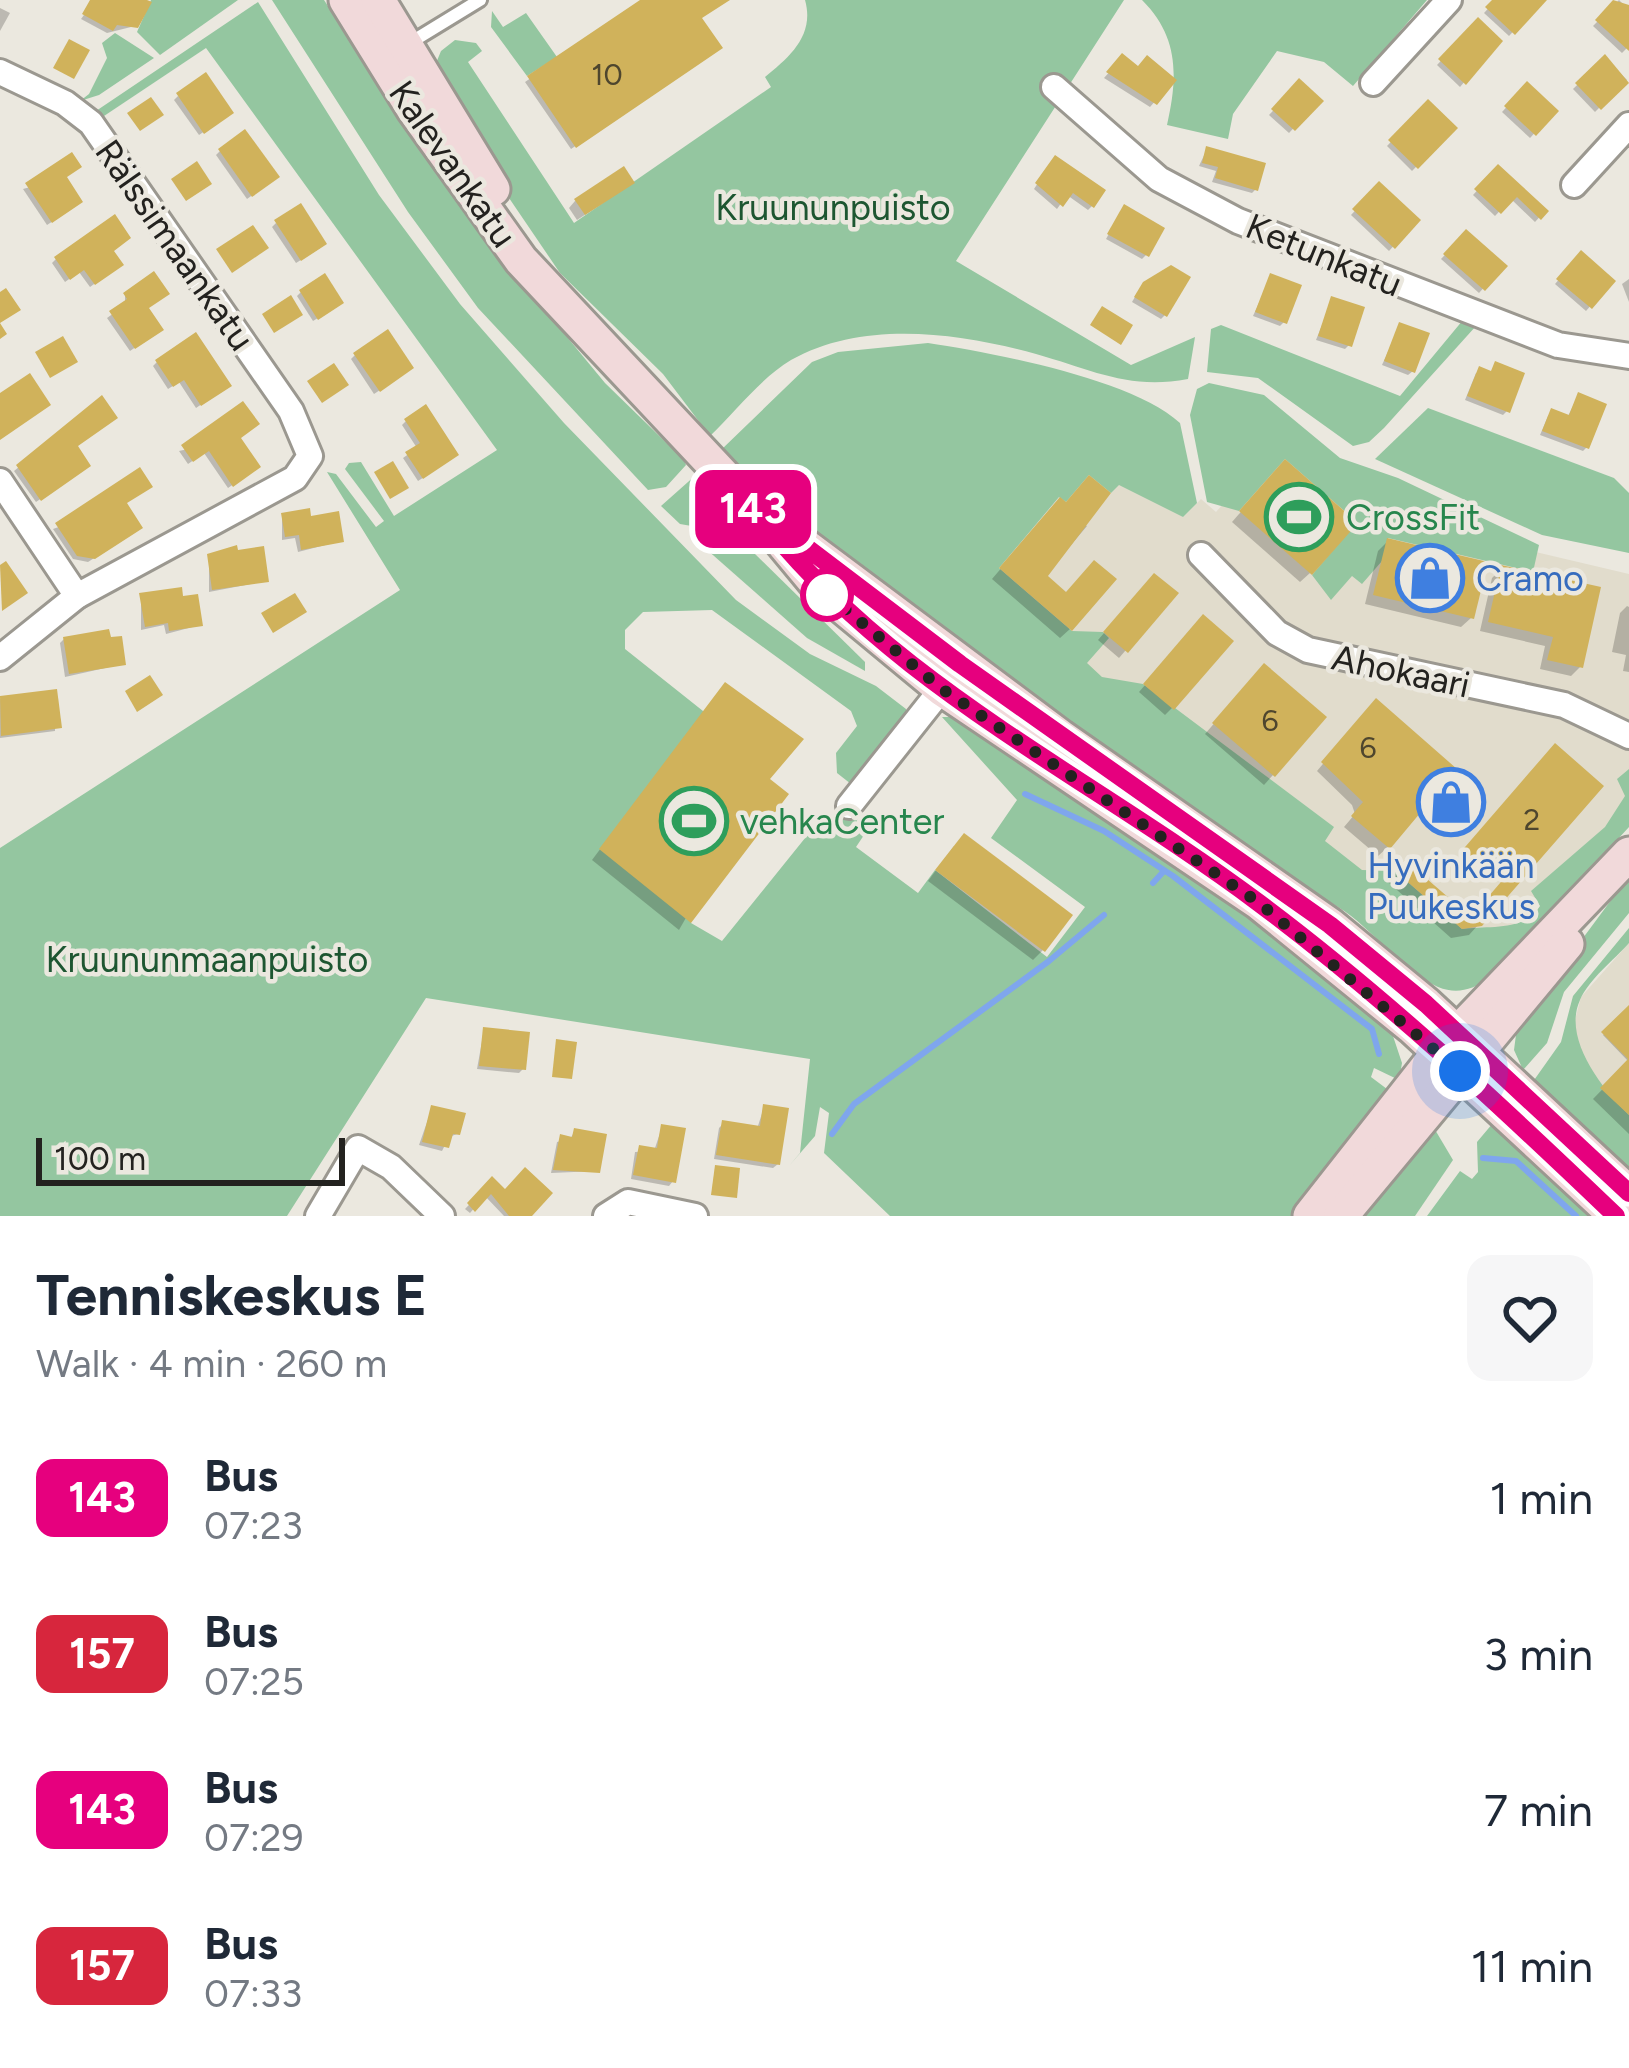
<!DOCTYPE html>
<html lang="en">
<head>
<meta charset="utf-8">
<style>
  :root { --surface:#fff; --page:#f6f6f7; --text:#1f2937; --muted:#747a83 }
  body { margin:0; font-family:Figtree,sans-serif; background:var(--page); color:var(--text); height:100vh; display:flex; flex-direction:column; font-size:45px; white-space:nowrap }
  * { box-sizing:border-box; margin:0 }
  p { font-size:39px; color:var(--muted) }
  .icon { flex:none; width:66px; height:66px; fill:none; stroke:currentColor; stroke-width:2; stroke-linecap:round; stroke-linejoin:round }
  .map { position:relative; height:1216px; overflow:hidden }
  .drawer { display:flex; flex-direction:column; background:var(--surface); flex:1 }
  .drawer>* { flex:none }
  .badge { padding:0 24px; border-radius:18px; font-size:42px; line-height:78px }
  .scale { position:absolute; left:36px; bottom:30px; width:309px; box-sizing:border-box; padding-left:12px; border:6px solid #23221f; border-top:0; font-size:33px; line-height:42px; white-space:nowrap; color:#23221f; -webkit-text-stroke:9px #ebe8df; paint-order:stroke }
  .you { position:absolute; width:60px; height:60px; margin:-30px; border:9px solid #fff; border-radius:50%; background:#1a73e8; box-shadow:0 0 0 18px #1a73e833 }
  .map>.badge { position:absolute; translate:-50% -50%; box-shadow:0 0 0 6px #fff }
  .round { display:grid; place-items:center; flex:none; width:126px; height:126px; border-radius:24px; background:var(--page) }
  .overview { display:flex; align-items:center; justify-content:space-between; height:204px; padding:0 36px }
  h1 { font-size:57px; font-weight:700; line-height:90px }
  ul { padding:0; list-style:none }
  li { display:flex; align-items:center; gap:36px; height:156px; padding:0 36px }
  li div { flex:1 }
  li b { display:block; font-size:45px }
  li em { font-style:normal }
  li .badge { min-width:132px; font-weight:700; text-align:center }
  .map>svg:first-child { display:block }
  .built { fill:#e1dccc }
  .green { fill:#94c6a0 }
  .shadow { fill:#0003 }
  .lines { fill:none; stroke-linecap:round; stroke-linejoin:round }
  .stream { stroke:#7fa6ed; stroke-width:6 }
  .building { fill:#d0b25b }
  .lane-casing { stroke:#9b9890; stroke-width:18 }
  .street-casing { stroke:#9b9890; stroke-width:30 }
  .secondary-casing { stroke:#9b9890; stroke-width:39 }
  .lane { stroke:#fff; stroke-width:12 }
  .street { stroke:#fff; stroke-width:24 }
  .secondary { stroke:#f1d9da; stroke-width:33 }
  .line-casing { stroke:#fff; stroke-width:27 }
  .line { stroke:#e6007e; stroke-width:18 }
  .walk { stroke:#23221f; stroke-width:12; stroke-dasharray:0 21.6 }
  .stop-dot { fill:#fff; stroke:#e6007e; stroke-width:6 }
  .labels { text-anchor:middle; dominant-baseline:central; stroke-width:9; stroke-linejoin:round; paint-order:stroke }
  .number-label { font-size:30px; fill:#4e462e }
  .street-label { font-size:36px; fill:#23221f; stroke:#ebe8df }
  .park-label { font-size:36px; fill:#1d5631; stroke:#ebe8df }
  .leisure-label { font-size:36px; fill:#27864d; stroke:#ebe8df; text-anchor:start }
  .shop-label { font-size:36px; fill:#366cbe; stroke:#ebe8df; text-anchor:start }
</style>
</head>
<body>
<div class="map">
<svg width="1629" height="1216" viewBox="0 0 1629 1216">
  <rect width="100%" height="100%" fill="#ebe8df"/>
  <g class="built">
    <polygon points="1280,439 1384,516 1629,574 1629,802 1486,954 1430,958 963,574 1081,449 1183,517 1201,499 1216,512"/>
    <polygon points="1629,943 1629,1130 1562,1070 1581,997"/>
  </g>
  <g class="green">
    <polygon points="151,0 238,0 160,55 137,32"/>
    <polygon points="272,0 324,0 463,211 605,383 684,460 686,465 666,487 648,490 478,308 408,212"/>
    <path d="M 805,0 L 1124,0 L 956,261 L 1131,365 L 1195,337 L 1188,379 C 1128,390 1093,370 1036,354 C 961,333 863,319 791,360 C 762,377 735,412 710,436 L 663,374 L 560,273 L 486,164 L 434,68 L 441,51 L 455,40 L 476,43 L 482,51 L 468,62 L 574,223 L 771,87 L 765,77 C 790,57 815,35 805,0 Z"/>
    <path d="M 1142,0 L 1427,0 L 1353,86 L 1324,62 L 1277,51 L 1233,114 L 1228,139 L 1167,125 C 1178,76 1179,37 1142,0 Z"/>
    <polygon points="258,2 379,195 460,304 564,423 736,600 810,654 876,686 906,709 907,720 858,783 851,784 837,773 836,753 857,726 851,711 712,610 643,612 625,630 625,649 703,711 691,923 722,941 822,817 851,814 870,826 856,847 918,893 935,870 1047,957 1085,907 991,838 1017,800 942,717 955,717 1206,881 1390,1027 1402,1063 1399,1080 1374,1068 1371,1077 1391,1092 1297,1216 890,1216 824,1153 829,1113 820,1107 815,1136 789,1166 800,1153 810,1059 426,998 287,1216 0,1216 0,848 400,590 327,472 336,474 376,527 384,521 345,469 349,463 361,462 394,516 497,450 206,48 104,116 109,126 93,113"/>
    <polygon points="492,11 503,27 526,13 557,57 527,76 491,27"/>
    <polygon points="115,33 154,58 99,95 80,101 89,94 107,58 102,43"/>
    <polygon points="1463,320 1476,326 1384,428 1369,442 1353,446 1258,378 1207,372 1211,329 1221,325 1400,396"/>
    <path d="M 928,343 C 994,353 1132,379 1180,423 L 1197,503 L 1183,517 L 1119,485 L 1111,493 L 1089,475 L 1066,502 L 1059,497 L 999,568 L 1072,631 L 1103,632 L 1109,638 L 1087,663 L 1102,677 L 1143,684 L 1334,827 L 1325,841 L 1362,870 L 1395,871 L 1462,929 C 1489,925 1524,932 1540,906 L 1531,891 L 1605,827 L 1625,796 L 1617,779 L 1629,769 L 1629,827 L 1489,979 C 1472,989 1458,995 1438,987 C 1400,970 1374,929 1338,907 C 1216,831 1100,748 985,662 C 894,594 805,527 721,450 L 812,362 L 838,352 Z"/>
    <polygon points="1209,383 1264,395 1340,458 1398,478 1539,545 1533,572 1388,538 1382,561 1362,584 1352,576 1331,600 1312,575 1357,522 1285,459 1239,511 1207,502 1190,415 1197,389"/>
    <polygon points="1428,408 1614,478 1629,493 1629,553 1542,535 1375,459"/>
    <polygon points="697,474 746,527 744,535 680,524 661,506"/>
    <polygon points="697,541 754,553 865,662 865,671 807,638"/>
    <polygon points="1629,876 1629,913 1564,992 1547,1043 1523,1070 1514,1050 1517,1027"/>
    <path d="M 1629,928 L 1629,943 C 1614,960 1589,979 1580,1000 C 1562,1039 1603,1090 1629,1115 L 1629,1171 L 1532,1083 L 1561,1042 L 1573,996 Z"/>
    <polygon points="1431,1123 1453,1160 1415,1216 1353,1216"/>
    <polygon points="1493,1123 1597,1216 1427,1216 1460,1171 1472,1179 1478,1172 1477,1142"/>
  </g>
  <g class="shadow">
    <polygon points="95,0 137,0 135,26 107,33 81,19"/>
    <polygon points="646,0 727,0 699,19 715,52 571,149 525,82"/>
    <polygon points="1496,0 1543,0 1509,36 1484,13"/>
    <polygon points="1619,0 1629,10 1629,46 1622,53 1593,26"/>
    <polygon points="0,8 10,13 0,31"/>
    <polygon points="1478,21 1499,41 1460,87 1437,65"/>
    <polygon points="1123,57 1138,69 1173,81 1150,107 1104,78"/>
    <polygon points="1605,58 1627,80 1595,112 1573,89"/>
    <polygon points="1300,82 1319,101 1289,133 1269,115"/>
    <polygon points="1527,85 1555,111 1530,138 1502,112"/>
    <polygon points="178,96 227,116 199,135 174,100"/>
    <polygon points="1428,103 1454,128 1412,171 1387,146"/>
    <polygon points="1207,149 1256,189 1252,193 1212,182 1216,171 1199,166"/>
    <polygon points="220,151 272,181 247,199 216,155"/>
    <polygon points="1051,163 1092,206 1088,210 1067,195 1057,209 1034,189"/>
    <polygon points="1498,168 1545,211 1535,222 1511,199 1495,216 1473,195"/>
    <polygon points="63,178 76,206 47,225 23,189"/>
    <polygon points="1379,185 1417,220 1389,251 1351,215"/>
    <polygon points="624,189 577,220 569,208 575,201"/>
    <polygon points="1121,212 1146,255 1142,259 1106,239"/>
    <polygon points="276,223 320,248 296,263 272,227"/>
    <polygon points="1466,233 1503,266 1479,293 1441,259"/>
    <polygon points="1581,254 1612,281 1586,311 1555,284"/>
    <polygon points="56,259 116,268 90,287 79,272 65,282 52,263"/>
    <polygon points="1271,276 1284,322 1280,326 1253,316"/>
    <polygon points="1629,279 1629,302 1622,284"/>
    <polygon points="1139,290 1165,315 1161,319 1132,302"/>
    <polygon points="301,292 336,307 313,321 297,296"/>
    <polygon points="125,295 146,308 156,333 130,351 107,318 125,305"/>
    <polygon points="1332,300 1349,345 1345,349 1316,340"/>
    <polygon points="1400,325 1413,371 1408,375 1382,365"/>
    <polygon points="355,355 407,372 374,394 351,359"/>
    <polygon points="157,362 224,389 196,408 179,382 168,389 153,366"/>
    <polygon points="1496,365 1507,411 1503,415 1465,400 1476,373 1490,373"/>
    <polygon points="1578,396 1587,447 1583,451 1540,435 1548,416 1552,412 1567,418"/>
    <polygon points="102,399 75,447 84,469 36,502 14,471"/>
    <polygon points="406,421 452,459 418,481 403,458 417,448 402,425"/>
    <polygon points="237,438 253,471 228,488 204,453 188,464 179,451"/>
    <polygon points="1276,472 1310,573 1300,582 1232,522"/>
    <polygon points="123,504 135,532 88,562 73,559 53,529"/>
    <polygon points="1051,510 1087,526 1044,577 1070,629 1060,638 992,579"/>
    <polygon points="282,516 309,520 341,541 298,552 295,538 282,540"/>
    <polygon points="1388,541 1471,618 1461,627 1365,604 1378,551"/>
    <polygon points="209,557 266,581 209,592"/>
    <polygon points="1502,568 1581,666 1571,676 1540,669 1545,646 1480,631 1492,578"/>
    <polygon points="1147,583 1174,594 1119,658 1098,640"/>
    <polygon points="141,596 200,625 166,634 164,625 141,630"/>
    <polygon points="1627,606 1629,607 1629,672 1623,671 1626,655 1612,652 1620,613"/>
    <polygon points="1197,625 1172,708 1165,715 1139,692"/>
    <polygon points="64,639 123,664 65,677 60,643"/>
    <polygon points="1255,676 1273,775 1264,785 1205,734"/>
    <polygon points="55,693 55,731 0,738 0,699"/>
    <polygon points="716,695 765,779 679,930 592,860"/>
    <polygon points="1369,709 1388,847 1378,856 1344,827 1355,814 1352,805 1317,771"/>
    <polygon points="1546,757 1600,787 1479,924 1469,935 1451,938 1388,882 1405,864 1470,920 1505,880 1476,855 1460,872 1452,865"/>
    <polygon points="954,846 1043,950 1033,960 928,881"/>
    <polygon points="1629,1009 1629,1134 1593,1099 1629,1062 1603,1035"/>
    <polygon points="484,1030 523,1069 519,1073 477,1069"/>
    <polygon points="764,1107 778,1164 773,1168 714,1159 719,1128 723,1124 757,1129"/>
    <polygon points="432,1108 457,1134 449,1137 442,1151 419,1145"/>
    <polygon points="662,1127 673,1181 669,1186 631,1179 635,1152 654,1151"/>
    <polygon points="575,1131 597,1171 551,1173 557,1142 570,1139"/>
    <polygon points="492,1181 505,1193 549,1193 528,1216 504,1216 485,1196 470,1213 465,1209"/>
  </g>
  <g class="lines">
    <g class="stream">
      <polyline points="1025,794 1104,831 1173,876 1372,1029 1379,1054"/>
      <polyline points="1153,883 1164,871"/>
      <polyline points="832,1134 854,1104 1049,961 1104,915"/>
      <polyline points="1483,1158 1516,1161 1576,1216"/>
    </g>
  </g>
  <g class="building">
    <polygon points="90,0 147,0 152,2 138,28 117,25 113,31 82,14"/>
    <polygon points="640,0 730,0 702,18 723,48 576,148 527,76"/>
    <polygon points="1492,0 1547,0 1515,35 1485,7"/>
    <polygon points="1613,0 1629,5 1629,51 1595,20"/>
    <polygon points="1478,17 1503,41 1466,85 1438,59"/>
    <polygon points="69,39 90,50 74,79 53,68"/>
    <polygon points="1122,53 1138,66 1147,55 1177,80 1157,105 1106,72"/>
    <polygon points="1605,54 1629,83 1601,110 1575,83"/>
    <polygon points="206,72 234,113 204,134 176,93"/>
    <polygon points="1299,78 1324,101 1295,131 1271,109"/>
    <polygon points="1527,81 1559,111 1536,136 1504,106"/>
    <polygon points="151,97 164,115 140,131 127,113"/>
    <polygon points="1428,99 1458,128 1418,169 1388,140"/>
    <polygon points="245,129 280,177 252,197 218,149"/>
    <polygon points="1206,146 1266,163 1258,191 1215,178 1218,167 1202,163"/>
    <polygon points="72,152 82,167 67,177 83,202 52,223 25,183"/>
    <polygon points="1055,155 1106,190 1094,208 1073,193 1063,207 1035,183"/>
    <polygon points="197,161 212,184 186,201 171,179"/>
    <polygon points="1498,164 1549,211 1541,220 1517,197 1501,214 1474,189"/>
    <polygon points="624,166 635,183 585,215 574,199"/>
    <polygon points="1379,181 1421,220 1395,249 1352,209"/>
    <polygon points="301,203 327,244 301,261 274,220"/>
    <polygon points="1124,204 1165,228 1149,257 1107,234"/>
    <polygon points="115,214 131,238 114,251 124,265 95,285 84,270 70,280 54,257"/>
    <polygon points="253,225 269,248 232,273 216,249"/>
    <polygon points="1466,229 1508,266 1485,291 1443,254"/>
    <polygon points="1581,250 1616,281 1592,309 1556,279"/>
    <polygon points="1171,265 1191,277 1167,317 1134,297 1143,282"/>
    <polygon points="154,271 170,294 149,308 164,330 135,349 109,311 127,299 123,293"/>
    <polygon points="325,273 344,303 318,320 299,290"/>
    <polygon points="1270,273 1302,285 1287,324 1255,312"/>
    <polygon points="6,288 21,310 0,323 7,334 0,339 0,292"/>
    <polygon points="291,295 303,315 274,333 262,314"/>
    <polygon points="1331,296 1365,307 1352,347 1318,336"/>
    <polygon points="1102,306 1133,325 1121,345 1090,325"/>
    <polygon points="1399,322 1430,333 1415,373 1384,361"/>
    <polygon points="388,329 414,368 380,392 353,353"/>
    <polygon points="196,332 232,386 201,406 184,380 173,387 155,360"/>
    <polygon points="63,336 78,362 50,378 35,352"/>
    <polygon points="1495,361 1525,373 1510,413 1467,396 1479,366 1491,371"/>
    <polygon points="334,363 349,385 322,403 307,381"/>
    <polygon points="30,373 51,405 0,440 0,393"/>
    <polygon points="1578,392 1607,404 1589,449 1542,431 1551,408 1569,415"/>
    <polygon points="102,395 118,418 78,446 91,466 41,501 16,465"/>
    <polygon points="243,401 260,424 241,438 261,467 233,487 209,451 193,462 181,445"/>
    <polygon points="426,404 459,455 423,479 405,452 420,443 404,419"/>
    <polygon points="1285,459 1358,523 1312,575 1239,511"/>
    <polygon points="393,461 409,488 390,499 374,472"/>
    <polygon points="140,467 153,487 127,503 143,528 95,559 77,556 55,523"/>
    <polygon points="1089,475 1111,493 1048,576 1066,592 1094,560 1117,579 1072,631 999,568 1060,497 1066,502"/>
    <polygon points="310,508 311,516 339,511 344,542 301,550 299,535 285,537 281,513"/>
    <polygon points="1387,538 1488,562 1474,619 1373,595"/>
    <polygon points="237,545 238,550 264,546 269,582 212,590 207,554"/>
    <polygon points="6,561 28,593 2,611 0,565"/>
    <polygon points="1501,565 1601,587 1583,668 1547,660 1553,637 1488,622"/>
    <polygon points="1154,573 1179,593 1128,653 1103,632"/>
    <polygon points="182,587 183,596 198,594 203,626 169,631 168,623 145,627 139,593"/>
    <polygon points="295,593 307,612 273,633 261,613"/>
    <polygon points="1203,614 1234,641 1174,710 1143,684"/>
    <polygon points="109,629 111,637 122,636 126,665 69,674 63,637"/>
    <polygon points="1264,663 1327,717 1275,777 1212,723"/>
    <polygon points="150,675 163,695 137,712 125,691"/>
    <polygon points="725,682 804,739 770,779 789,794 691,923 599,849"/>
    <polygon points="57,689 62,728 1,736 0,696"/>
    <polygon points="1376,698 1457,769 1390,849 1351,816 1363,802 1321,762"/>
    <polygon points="1555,743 1604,786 1482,926 1462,929 1395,871 1405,860 1471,917 1512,869 1487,847 1472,865 1459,854"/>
    <polygon points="964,833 1073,915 1045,952 935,870"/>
    <polygon points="1629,1005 1629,1115 1600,1088 1628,1059 1601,1032"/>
    <polygon points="483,1027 530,1032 526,1070 479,1066"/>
    <polygon points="556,1039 577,1042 572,1079 552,1077"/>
    <polygon points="763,1104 789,1108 780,1165 716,1155 722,1120 760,1126"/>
    <polygon points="431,1105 466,1113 460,1135 453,1134 449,1148 422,1142"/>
    <polygon points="661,1124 686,1128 676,1183 633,1175 639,1145 657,1148"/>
    <polygon points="574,1128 607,1134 600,1173 553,1170 560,1134 572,1137"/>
    <polygon points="715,1165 740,1168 737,1198 711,1195"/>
    <polygon points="525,1167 553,1193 532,1216 509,1216 491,1194 475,1212 467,1203 492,1176 505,1189"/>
  </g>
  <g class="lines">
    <g class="lane-casing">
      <polyline id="lane" points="408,44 480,0"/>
    </g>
    <g class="street-casing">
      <g id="street">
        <polyline points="0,72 65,103 91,123 291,411 310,456 295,478 77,596 0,658"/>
        <polyline points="1373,83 1449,0"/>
        <polyline points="1054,87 1159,179 1238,221 1558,345 1629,356"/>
        <polyline points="1574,185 1629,125"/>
        <polyline points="0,481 77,596"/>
        <polyline points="1201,555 1277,633 1308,650 1564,705 1629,736"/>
        <polyline points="849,806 952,676"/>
        <polyline points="318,1216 358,1148 391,1167 442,1216"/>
        <polyline points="606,1216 628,1202 695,1216"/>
      </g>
    </g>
    <g class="secondary-casing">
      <g id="secondary">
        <polyline points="346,0 414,110 521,260 752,506 820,588 942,689 1258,902 1412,1027 1616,1216"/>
        <polyline points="378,0 493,189"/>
        <polyline points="792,536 1061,737 1330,925 1426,1004 1629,1193"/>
        <polyline points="1310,1216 1439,1052 1629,854"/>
        <polyline points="1341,1216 1567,944"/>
      </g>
    </g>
    <use href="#lane" class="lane"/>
    <use href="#street" class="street"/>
    <use href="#secondary" class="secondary"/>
  </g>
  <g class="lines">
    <g class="line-casing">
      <path id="line" d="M 1616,1216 C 1502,1107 1386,998 1259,903 C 1087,774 884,682 752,506 L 960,664 L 1330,925 L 1426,1004 L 1629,1193"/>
    </g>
    <use href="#line" class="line"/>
    <polyline class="walk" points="827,595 820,588 942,689 1258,902 1460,1071"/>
  </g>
  <defs>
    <g id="stadium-ring" transform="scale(3.45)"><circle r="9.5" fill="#ebe8df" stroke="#2e9e5b" stroke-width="1.5"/><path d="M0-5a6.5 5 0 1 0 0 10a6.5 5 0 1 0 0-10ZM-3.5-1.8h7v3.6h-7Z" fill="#2e9e5b"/></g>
    <g id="shop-ring" transform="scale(3.45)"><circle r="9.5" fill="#ebe8df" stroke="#3f7fe0" stroke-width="1.5"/><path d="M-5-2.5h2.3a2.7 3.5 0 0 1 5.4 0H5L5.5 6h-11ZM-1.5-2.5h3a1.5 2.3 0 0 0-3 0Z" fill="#3f7fe0"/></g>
  </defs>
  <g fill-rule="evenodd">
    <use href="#stadium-ring" x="1299" y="517"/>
    <use href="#shop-ring" x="1430" y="578"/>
    <use href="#shop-ring" x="1451" y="802"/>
    <use href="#stadium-ring" x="694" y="821"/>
  </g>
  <circle class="stop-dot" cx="827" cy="595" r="24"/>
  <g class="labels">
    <g class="number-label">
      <text x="607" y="74">10</text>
      <text x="1270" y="720">6</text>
      <text x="1368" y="747">6</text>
      <text x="1532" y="819">2</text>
    </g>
    <g class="street-label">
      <text transform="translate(453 164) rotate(55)">Kalevankatu</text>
      <text transform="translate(175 245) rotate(55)">Rälssimaankatu</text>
      <text transform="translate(1324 255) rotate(22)">Ketunkatu</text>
      <text transform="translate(1401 671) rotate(12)">Ahokaari</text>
    </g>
    <g class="park-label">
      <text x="833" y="207">Kruununpuisto</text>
      <text x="207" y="959">Kruununmaanpuisto</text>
    </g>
    <g class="leisure-label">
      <text x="1346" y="517">CrossFit</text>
      <text x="740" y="821">vehkaCenter</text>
    </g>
    <g class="shop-label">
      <text x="1476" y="578">Cramo</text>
      <text x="1451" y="865" text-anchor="middle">Hyvinkään<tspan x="1451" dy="41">Puukeskus</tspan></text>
    </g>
  </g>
</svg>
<div class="scale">100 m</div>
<div class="you" style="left:1460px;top:1071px"></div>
<b class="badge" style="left:753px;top:509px;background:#e6007e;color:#fff">143</b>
</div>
<section class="drawer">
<div class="overview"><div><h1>Tenniskeskus E</h1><p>Walk · 4 min · 260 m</p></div><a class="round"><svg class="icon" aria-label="heart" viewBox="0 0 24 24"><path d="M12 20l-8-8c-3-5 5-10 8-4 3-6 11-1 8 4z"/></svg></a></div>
<ul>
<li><span class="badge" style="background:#e6007e;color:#fff">143</span><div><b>Bus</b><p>07:23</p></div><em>1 min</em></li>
<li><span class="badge" style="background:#d7263d;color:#fff">157</span><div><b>Bus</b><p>07:25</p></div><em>3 min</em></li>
<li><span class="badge" style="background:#e6007e;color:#fff">143</span><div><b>Bus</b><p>07:29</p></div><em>7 min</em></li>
<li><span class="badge" style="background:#d7263d;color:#fff">157</span><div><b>Bus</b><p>07:33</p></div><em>11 min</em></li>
</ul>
</section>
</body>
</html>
